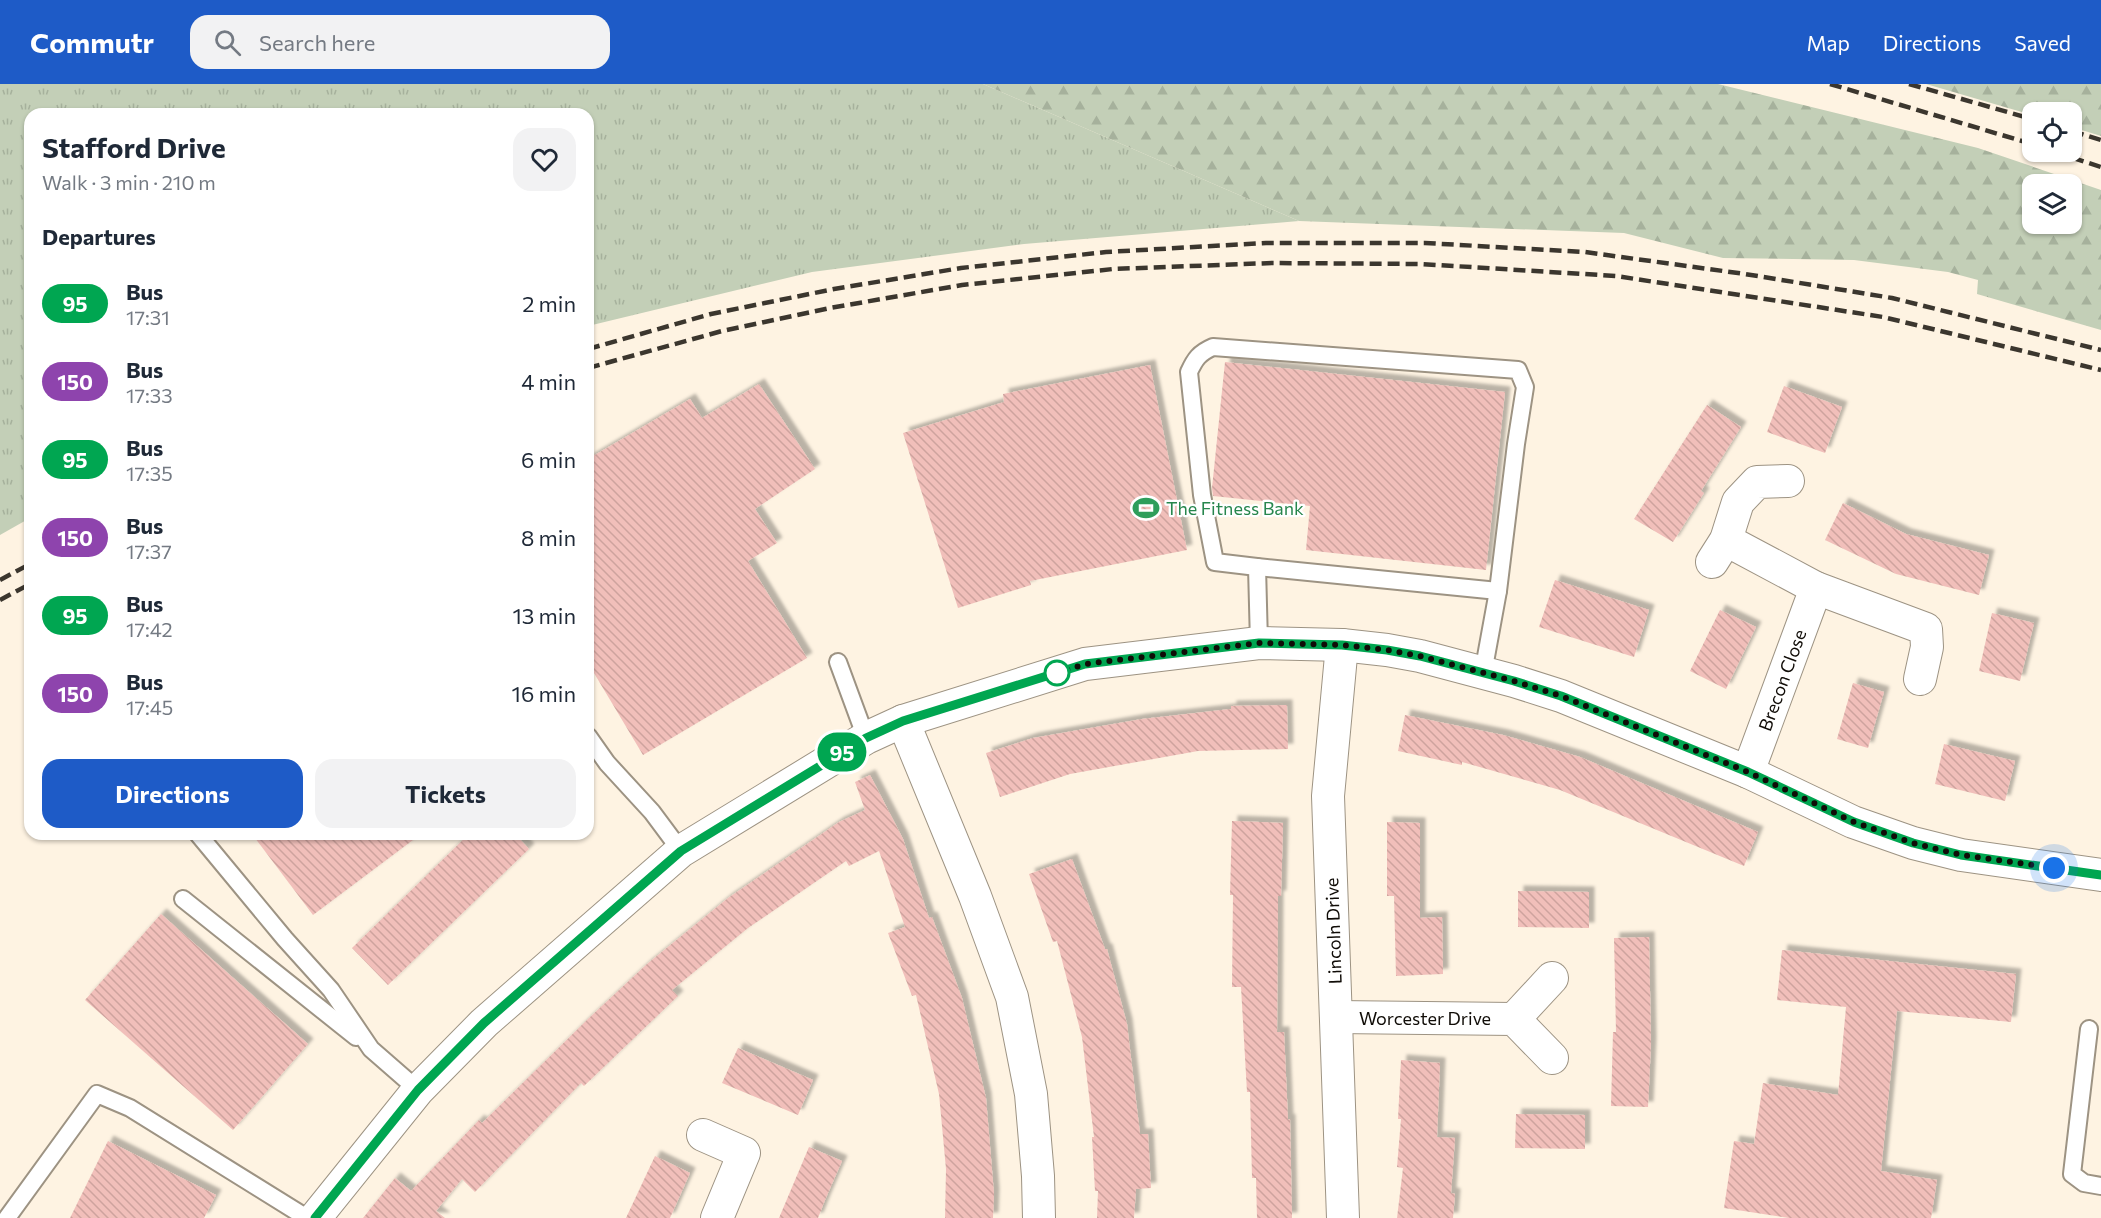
<!DOCTYPE html>
<html lang="en">
<head>
<meta charset="utf-8">
<style>
  :root { --surface:#fff; --page:#f2f2f3; --text:#1f2937; --muted:#747a83; --accent:#1e5bc7 }
  body { margin:0; font-family:Commissioner,sans-serif; background:var(--page); color:var(--text); height:100vh; display:flex; flex-direction:column; font-size:22px; white-space:nowrap }
  * { box-sizing:border-box; margin:0 }
  p { font-size:20px; color:var(--muted) }
  .icon { flex:none; width:33px; height:33px; fill:none; stroke:currentColor; stroke-width:2; stroke-linecap:round; stroke-linejoin:round }
  .map { position:relative; flex:1; overflow:hidden }
  .drawer { position:absolute; left:24px; top:24px; width:570px; height:732px; display:flex; flex-direction:column; background:var(--surface); border-radius:18px; box-shadow:0 2px 4px #0004 }
  .drawer>* { flex:none }
  .badge { padding:0 12px; border-radius:20px; font-size:21px; line-height:39px }
  .fabs { position:absolute; left:2022px; top:18px; display:grid; gap:12px }
  .fabs a { display:grid; place-items:center; width:60px; height:60px; border-radius:12px; background:var(--surface); box-shadow:0 2px 4px #0004; font-size:30px }
  .you { position:absolute; width:30px; height:30px; margin:-15px; border:4px solid #fff; border-radius:50%; background:#1a73e8; box-shadow:0 0 0 9px #1a73e833 }
  .map>.badge { position:absolute; translate:-50% -50%; box-shadow:0 0 0 3px #fff }
  h2 { padding:0 18px; font-size:22px; line-height:54px }
  .round { display:grid; place-items:center; flex:none; width:63px; height:63px; border-radius:18px; background:var(--page) }
  .head { display:flex; align-items:center; justify-content:space-between; height:102px; padding:0 18px }
  h1 { font-size:28px; font-weight:700; line-height:45px }
  .button { display:flex; gap:12px; margin-top:auto; padding:12px 18px }
  .button a { flex:1; height:69px; border-radius:18px; background:var(--accent); color:#fff; font-size:24px; font-weight:700; line-height:69px; text-align:center }
  .button a+a { background:var(--page); color:var(--text) }
  ul { padding:0; list-style:none }
  li { display:flex; align-items:center; gap:18px; height:78px; padding:0 18px }
  li div { flex:1 }
  li b { display:block; font-size:22px }
  li em { font-style:normal }
  li .badge { min-width:66px; font-weight:700; text-align:center }
  header { display:flex; align-items:center; gap:36px; box-sizing:border-box; height:84px; padding:0 30px; background:var(--accent); color:#fff }
  header strong { font-size:28px }
  nav { display:flex; gap:33px; margin-inline-start:auto; font-size:21px }
  .search { width:420px; height:54px; background:var(--page); display:flex; align-items:center; gap:15px; box-sizing:border-box; padding:0 21px; border-radius:18px; color:var(--muted); font-size:22px }
  .map>svg:first-child { display:block }
  .grass { fill:url(#grass-tufts) }
  .forest { fill:url(#forest-firs); fill-rule:evenodd }
  .building { fill:url(#building-back-hatch); filter:url(#shadow) }
  .lines { fill:none; stroke-linecap:round; stroke-linejoin:round }
  .service-casing { stroke:#9d9383; stroke-width:20 }
  .minor-casing { stroke:#9d9383; stroke-width:34 }
  .service { stroke:#fff; stroke-width:16 }
  .minor { stroke:#fff; stroke-width:32 }
  .rail { stroke:#3b362e; stroke-width:4.5; stroke-dasharray:12 6; stroke-linecap:butt }
  .line-casing { stroke:#fff; stroke-width:14 }
  .line { stroke:#00a651; stroke-width:9 }
  .walk { stroke:#100c07; stroke-width:6; stroke-dasharray:0 10.8 }
  .stop-dot { fill:#fff; stroke:#00a651; stroke-width:3 }
  .labels { text-anchor:middle; dominant-baseline:central; stroke-width:4.5; stroke-linejoin:round; paint-order:stroke }
  .leisure-label { font-size:18px; fill:#27864d; stroke:#fff; text-anchor:start }
  .street-label { font-size:18px; fill:#100c07; stroke:#fff }
</style>
</head>
<body>
<header>
<strong>Commutr</strong>
<div class="search"><svg class="icon" aria-label="search" viewBox="0 0 24 24"><circle cx="10" cy="10" r="6"/><path d="M15 15l6 6"/></svg>Search here</div>
<nav><a>Map</a><a>Directions</a><a>Saved</a></nav>
</header>
<div class="map">
<svg width="2101" height="1134" viewBox="0 0 2101 1134">
  <defs>
    <pattern id="grass-tufts" width="24" height="20" patternUnits="userSpaceOnUse" patternTransform="scale(1.5)"><rect width="24" height="20" fill="#c3cfb7"/><path d="M3 7l-1-3M5 7V3M7 7l1-3M15 17l-1-3M17 17v-4M19 17l1-3" fill="none" stroke="#a6b19c"/></pattern>
    <pattern id="forest-firs" width="22" height="20" patternUnits="userSpaceOnUse" patternTransform="scale(1.5)"><rect width="22" height="20" fill="#c3cfb7"/><path d="M5 1l3.5 6h-7zM16 11l3.5 6h-7z" fill="#a6b19c"/></pattern>
    <pattern id="building-back-hatch" width="6" height="6" patternUnits="userSpaceOnUse" patternTransform="scale(1.5)"><rect width="6" height="6" fill="#f1bfba"/><path d="M-1 5l2 2M0 0l6 6M5-1l2 2" fill="none" stroke="#cea39e"/></pattern>
    <filter id="shadow"><feDropShadow dx="5.5" dy="-5.5" stdDeviation="1.5" flood-color="#0004"/></filter>
  </defs>
  <rect width="100%" height="100%" fill="#fef3e2"/>
  <polygon class="grass" points="0,0 983,0 1299,137 1024,160 812,188 588,242 588,30 30,30 30,434 0,451"/>
  <g class="forest">
    <path d="M 983,0 L 1718,0 L 1978,64 L 2101,106 L 2101,246 L 1977,210 L 1978,196 L 1948,188 L 1854,176 L 1723,174 L 1624,149 L 1299,137 ZM 2032,100 L 2072,100 L 2072,140 L 2032,140 Z"/>
    <polygon points="1926,0 2101,0 2101,52 2072,43 2072,28 2032,28 2032,31"/>
  </g>
  <g class="building">
    <polygon points="1225,278 1505,308 1486,486 1306,466 1310,422 1213,412 1212,404"/>
    <polygon points="1150,281 1187,466 1030,497 1031,501 958,524 903,349 1004,318 1003,310"/>
    <polygon points="759,300 815,385 755,425 777,459 748,477 807,574 643,671 588,579 588,375 690,315 702,334"/>
    <polygon points="1784,302 1842,323 1825,369 1767,348"/>
    <polygon points="1707,321 1741,343 1701,407 1704,409 1673,458 1634,435"/>
    <polygon points="1843,419 1906,450 1989,471 1979,511 1896,490 1825,456"/>
    <polygon points="1555,496 1649,526 1634,573 1539,543"/>
    <polygon points="1720,526 1756,543 1726,605 1690,587"/>
    <polygon points="1992,529 2034,539 2020,597 1979,587"/>
    <polygon points="1853,599 1884,608 1868,664 1837,655"/>
    <polygon points="1287,621 1288,665 1198,667 1070,690 1000,713 986,669 1033,654 1142,635 1231,625 1231,622"/>
    <polygon points="1405,631 1503,651 1580,673 1758,748 1744,782 1560,706 1462,678 1462,681 1398,667"/>
    <polygon points="1944,660 2015,677 2005,717 1935,700"/>
    <polygon points="870,691 903,755 929,834 932,833 962,914 986,1014 994,1110 993,1134 945,1134 946,1085 939,1010 916,911 912,912 888,849 905,843 879,767 849,782 846,777 748,844 672,906 678,912 584,1002 581,999 475,1108 462,1095 436,1127 445,1134 363,1134 395,1094 411,1107 479,1036 482,1039 589,934 647,880 728,814 839,738 865,726 855,698"/>
    <polygon points="1232,737 1283,739 1281,812 1278,812 1277,948 1284,948 1288,1036 1290,1035 1292,1134 1257,1134 1256,1094 1252,1094 1250,1008 1247,1008 1241,903 1232,903 1233,811 1230,811"/>
    <polygon points="1387,738 1420,739 1420,834 1442,833 1443,890 1396,892 1394,812 1387,812"/>
    <polygon points="252,750 421,750 313,831"/>
    <polygon points="469,750 515,750 529,765 388,901 352,864"/>
    <polygon points="1072,775 1105,865 1107,865 1127,940 1140,1050 1148,1050 1151,1104 1136,1105 1134,1134 1097,1134 1098,1107 1095,1107 1092,1053 1094,1053 1082,953 1057,857 1053,858 1029,790"/>
    <polygon points="1518,807 1589,808 1589,844 1518,843"/>
    <polygon points="161,830 308,960 233,1046 85,916"/>
    <polygon points="1649,853 1651,959 1648,1023 1611,1022 1613,948 1616,948 1614,854"/>
    <polygon points="1782,866 2016,890 2011,938 1897,927 1881,1087 1937,1096 1931,1134 1789,1134 1724,1124 1734,1057 1754,1060 1763,999 1838,1011 1846,923 1777,916"/>
    <polygon points="738,964 813,996 798,1031 722,999"/>
    <polygon points="1401,976 1440,979 1437,1053 1455,1054 1451,1109 1455,1110 1453,1134 1397,1134 1403,1084 1397,1083 1401,1035 1398,1035"/>
    <polygon points="1516,1030 1585,1031 1585,1065 1515,1064"/>
    <polygon points="108,1057 216,1111 204,1134 70,1134"/>
    <polygon points="809,1063 842,1077 825,1116 818,1134 779,1134"/>
    <polygon points="655,1072 690,1089 670,1134 626,1134"/>
  </g>
  <g class="lines">
    <g class="service-casing">
      <g id="service">
        <polyline points="1257,483 1498,507"/>
        <path d="M 1259,559 L 1257,483 L 1215,478 L 1202,411 L 1189,288 C 1195,275 1199,269 1213,263 L 1518,286 L 1525,303 L 1516,360 L 1498,507 L 1483,589"/>
        <polyline points="838,578 866,654"/>
        <polyline points="588,652 607,679 652,728 681,767"/>
        <polyline points="198,750 285,855 331,906 371,965 418,1006"/>
        <polyline points="183,815 356,953"/>
        <polyline points="2089,945 2072,1090 2084,1099 2101,1102"/>
        <polyline points="7,1134 97,1010 130,1024 307,1134"/>
      </g>
    </g>
    <g class="minor-casing">
      <g id="minor">
        <polyline points="1726,456 1816,504 1748,688"/>
        <polyline points="1712,478 1726,456 1738,418 1757,398 1788,397"/>
        <polyline points="1816,504 1926,545 1927,563 1920,595"/>
        <polyline points="1342,561 1328,712 1343,1134"/>
        <polyline points="903,637 975,812 1012,913 1031,1010 1038,1092 1039,1134"/>
        <polyline points="1336,933 1514,935 1552,974"/>
        <polyline points="1514,935 1552,894"/>
        <polyline points="703,1051 744,1069 717,1134"/>
        <polyline points="315,1134 418,1006 484,939 681,767 866,654 903,637 1085,580 1259,559 1342,561 1387,566 1420,572 1514,597 1561,612 1748,688 1853,738 1913,759 1961,771 2101,791"/>
      </g>
    </g>
    <use href="#service" class="service"/>
    <use href="#minor" class="minor"/>
    <g class="rail">
      <polyline points="1830,0 2032,60"/>
      <polyline points="1909,0 2032,35"/>
      <polyline points="2072,47 2101,56"/>
      <polyline points="2055,68 2101,83"/>
      <polyline points="588,265 711,230 834,205 961,184 1106,168 1266,159 1425,159 1585,168 1745,190 1892,214 2101,266"/>
      <polyline points="588,284 722,247 830,224 962,201 1113,185 1272,179 1421,180 1616,192 1883,233 2101,286"/>
      <polyline points="0,496 30,480"/>
      <polyline points="0,516 30,500"/>
    </g>
  </g>
  <g class="lines">
    <g class="line-casing">
      <polyline id="line" points="315,1134 418,1006 484,939 681,767 866,654 903,637 1085,580 1259,559 1342,561 1387,566 1420,572 1514,597 1561,612 1748,688 1854,738 1913,759 1961,771 2101,791"/>
    </g>
    <use href="#line" class="line"/>
    <polyline class="walk" points="1057,589 1085,580 1259,559 1342,561 1387,566 1420,572 1514,597 1561,612 1748,688 1854,738 1913,759 1961,771 2054,784"/>
  </g>
  <defs>
    <g id="stadium-bare" transform="scale(2.07)"><path d="M0-5a6.5 5 0 1 0 0 10a6.5 5 0 1 0 0-10ZM-3.5-1.8h7v3.6h-7Z" fill="#2e9e5b" stroke="#fff" stroke-width="2.5" paint-order="stroke"/></g>
  </defs>
  <g fill-rule="evenodd">
    <use href="#stadium-bare" x="1146" y="424"/>
  </g>
  <circle class="stop-dot" cx="1057" cy="589" r="12"/>
  <g class="labels">
    <g class="leisure-label">
      <text x="1166" y="424">The Fitness Bank</text>
    </g>
    <g class="street-label">
      <text transform="translate(1782 596) rotate(-70)">Brecon Close</text>
      <text transform="translate(1333 847) rotate(-92)">Lincoln Drive</text>
      <text x="1425" y="934">Worcester Drive</text>
    </g>
  </g>
</svg>
<div class="fabs">
<a><svg class="icon" aria-label="locate" viewBox="0 0 24 24"><circle cx="12" cy="12" r="6"/><path d="M12 2v4M12 18v4M2 12h4M18 12h4"/></svg></a>
<a><svg class="icon" aria-label="layers" viewBox="0 0 24 24"><path d="M12 4l9 5-9 5-9-5zM3 14l9 5 9-5"/></svg></a>
</div>
<div class="you" style="left:2054px;top:784px"></div>
<b class="badge" style="left:842px;top:668px;background:#00a651;color:#fff">95</b>
<section class="drawer">
<div class="head"><div><h1>Stafford Drive</h1><p>Walk · 3 min · 210 m</p></div><a class="round"><svg class="icon" aria-label="heart" viewBox="0 0 24 24"><path d="M12 20l-8-8c-3-5 5-10 8-4 3-6 11-1 8 4z"/></svg></a></div>
<h2>Departures</h2>
<ul>
<li><span class="badge" style="background:#00a651;color:#fff">95</span><div><b>Bus</b><p>17:31</p></div><em>2 min</em></li>
<li><span class="badge" style="background:#8e44ad;color:#fff">150</span><div><b>Bus</b><p>17:33</p></div><em>4 min</em></li>
<li><span class="badge" style="background:#00a651;color:#fff">95</span><div><b>Bus</b><p>17:35</p></div><em>6 min</em></li>
<li><span class="badge" style="background:#8e44ad;color:#fff">150</span><div><b>Bus</b><p>17:37</p></div><em>8 min</em></li>
<li><span class="badge" style="background:#00a651;color:#fff">95</span><div><b>Bus</b><p>17:42</p></div><em>13 min</em></li>
<li><span class="badge" style="background:#8e44ad;color:#fff">150</span><div><b>Bus</b><p>17:45</p></div><em>16 min</em></li>
</ul>
<div class="button"><a>Directions</a><a>Tickets</a></div>
</section>
</div>
</body>
</html>
